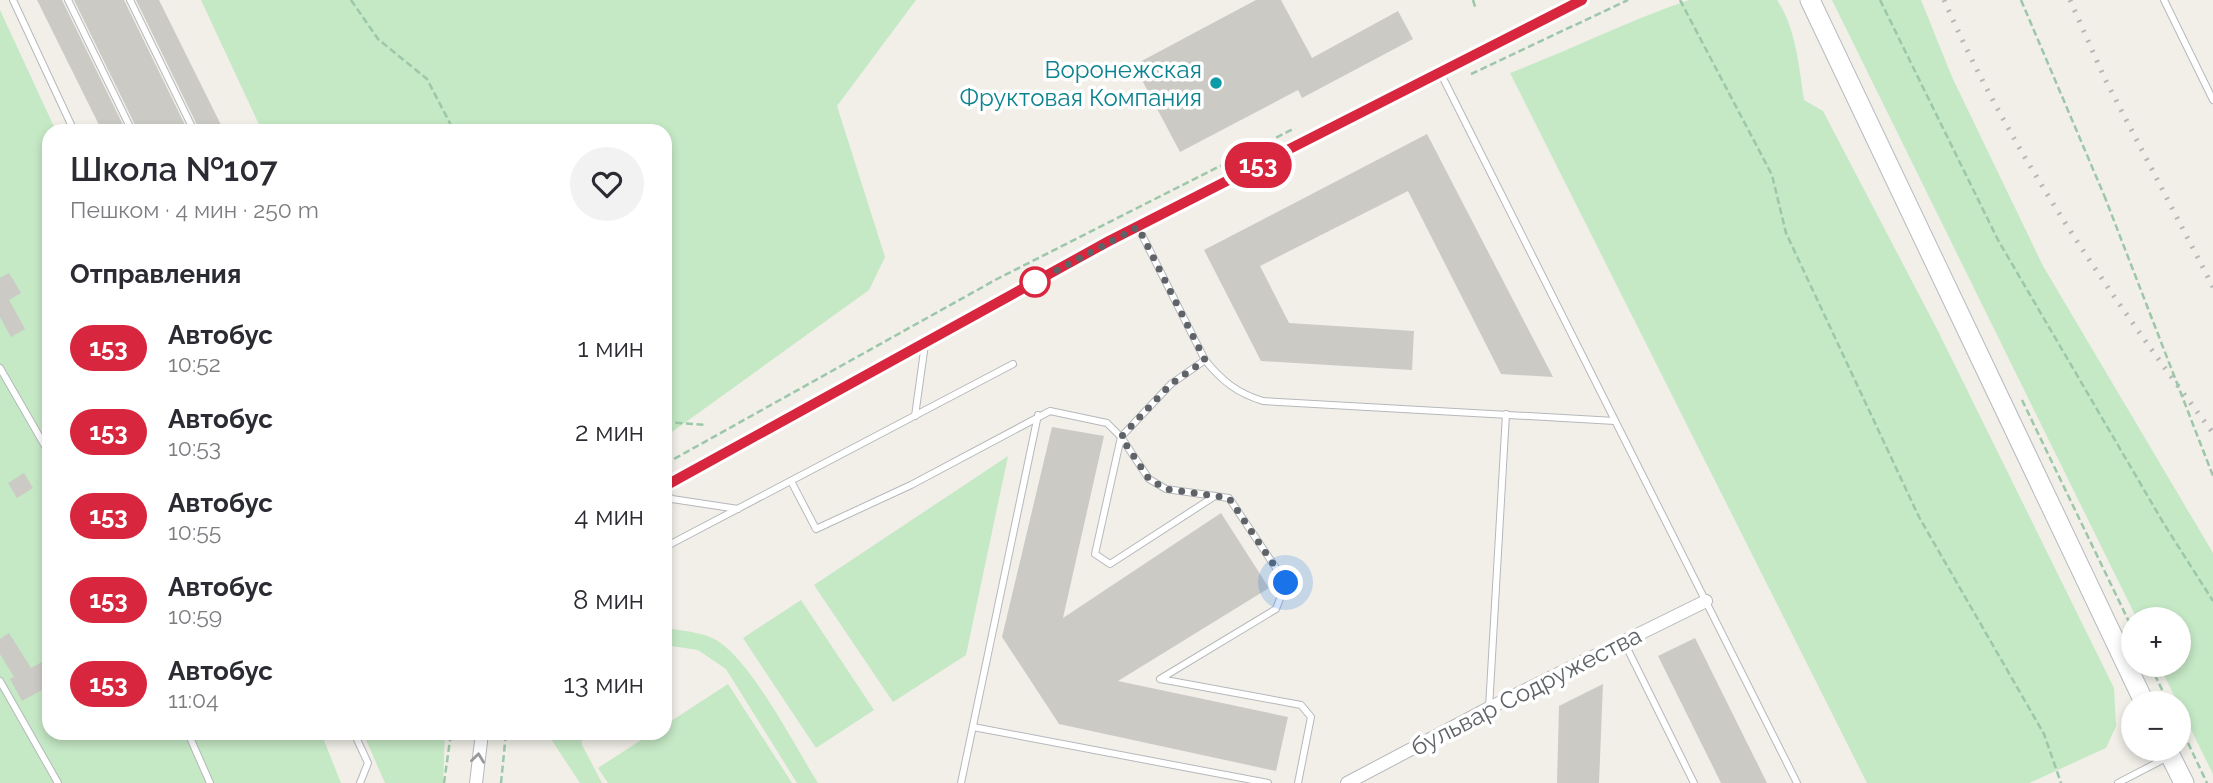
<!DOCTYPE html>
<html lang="ru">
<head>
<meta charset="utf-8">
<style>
  :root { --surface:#fff; --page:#f2f2f3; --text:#2b2b33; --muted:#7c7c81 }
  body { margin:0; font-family:Raleway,sans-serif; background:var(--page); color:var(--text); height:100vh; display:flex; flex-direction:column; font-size:26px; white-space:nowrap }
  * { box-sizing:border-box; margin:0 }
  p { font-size:23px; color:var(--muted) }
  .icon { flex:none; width:38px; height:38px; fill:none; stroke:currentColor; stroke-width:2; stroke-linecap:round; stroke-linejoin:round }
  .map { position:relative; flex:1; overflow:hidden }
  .sheet { position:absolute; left:42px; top:124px; width:630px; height:616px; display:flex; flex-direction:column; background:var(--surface); border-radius:21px; box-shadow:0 4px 10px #0003 }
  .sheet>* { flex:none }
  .badge { padding:0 14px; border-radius:23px; font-size:24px; line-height:46px }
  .controls { position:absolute; left:2121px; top:607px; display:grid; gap:14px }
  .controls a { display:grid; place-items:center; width:70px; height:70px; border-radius:50%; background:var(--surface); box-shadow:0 4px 10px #0003; font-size:35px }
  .you { position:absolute; width:35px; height:35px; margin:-18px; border:5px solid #fff; border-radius:50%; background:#1a73e8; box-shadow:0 0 0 10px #1a73e833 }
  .map>.badge { position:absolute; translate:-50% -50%; box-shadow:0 0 0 4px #fff }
  h2 { padding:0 28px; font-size:26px; line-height:63px }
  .round { display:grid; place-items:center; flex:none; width:74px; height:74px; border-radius:37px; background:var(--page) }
  .overview { display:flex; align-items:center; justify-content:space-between; height:119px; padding:0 28px }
  h1 { font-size:33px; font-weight:600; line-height:52px }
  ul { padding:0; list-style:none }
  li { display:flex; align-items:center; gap:21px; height:84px; padding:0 28px }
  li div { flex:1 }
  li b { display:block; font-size:26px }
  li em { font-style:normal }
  li .badge { min-width:77px; font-weight:700; text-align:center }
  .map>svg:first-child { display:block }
  .green { fill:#c5e8c5 }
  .building { fill:#cccac5 }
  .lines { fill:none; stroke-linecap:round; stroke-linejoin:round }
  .lane-casing { stroke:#b5b8bc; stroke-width:8 }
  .street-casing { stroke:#b5b8bc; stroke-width:14 }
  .secondary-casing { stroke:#b6babf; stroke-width:21 }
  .path { stroke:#9cc7a9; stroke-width:2.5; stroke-dasharray:7 3.5; stroke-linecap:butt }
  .lane { stroke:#fff; stroke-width:6 }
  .street { stroke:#fff; stroke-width:12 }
  .secondary { stroke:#fff; stroke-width:19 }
  .rail { stroke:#b6b7b8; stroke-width:5; stroke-dasharray:2 9; stroke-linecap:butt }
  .path-bridge { stroke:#9cc7a9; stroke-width:2.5; stroke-dasharray:7 3.5; stroke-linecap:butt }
  .oneway { stroke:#979a9d }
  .line-casing { stroke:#fff; stroke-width:16 }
  .line { stroke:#d7263d; stroke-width:10 }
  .walk { stroke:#5f6368; stroke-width:7; stroke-dasharray:0 12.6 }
  .culture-dot { fill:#0f9aa8; stroke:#fff; stroke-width:2.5 }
  .stop-dot { fill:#fff; stroke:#d7263d; stroke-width:3.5 }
  .labels { text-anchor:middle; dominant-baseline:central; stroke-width:7; stroke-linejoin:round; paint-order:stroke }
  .culture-label { font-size:24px; fill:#0d838f; stroke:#fff; text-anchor:end }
  .street-label { font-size:24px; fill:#5f6368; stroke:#fff }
</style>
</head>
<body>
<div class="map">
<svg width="2213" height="783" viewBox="0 0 2213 783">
  <rect width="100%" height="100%" fill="#f1efe8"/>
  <g class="green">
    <polygon points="201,0 916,0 837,106 885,257 869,290 665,437 665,131 262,131"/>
    <path d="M 1689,0 L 1777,0 C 1796,28 1799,67 1804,100 L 1823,111 L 1939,333 L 2114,688 L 2116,726 L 2106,748 L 2029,783 L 1867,783 L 1510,73 C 1570,50 1628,21 1689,0 Z"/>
    <polygon points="1832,0 1921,0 1952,77 2043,266 2213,553 2213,774 2159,665 2179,665 2179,620 2137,619"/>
    <polygon points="0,10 56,131 49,131 49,733 321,733 341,783 0,783"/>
    <polygon points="1008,456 966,655 893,702 814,585"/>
    <polygon points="801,600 874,710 816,748 743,638"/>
    <path d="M 666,628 C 683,631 703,632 718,641 C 753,664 794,745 818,783 L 797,783 L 726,669 L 698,650 L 665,645 Z"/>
    <polygon points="728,684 792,783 608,783 598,768 652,733 665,733 665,725"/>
    <polygon points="363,733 445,733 443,783 385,783"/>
    <polygon points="559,733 581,733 582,745 602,783 580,783 551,739"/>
  </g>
  <g class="building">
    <polygon points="37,0 62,0 126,131 102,131"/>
    <polygon points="74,0 124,0 188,131 138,131"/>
    <polygon points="136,0 159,0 224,131 200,131"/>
    <polygon points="1256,0 1281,0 1312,58 1398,11 1413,39 1302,98 1298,90 1180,152 1134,65"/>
    <polygon points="1427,134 1553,377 1501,374 1408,191 1260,266 1289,323 1414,331 1412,370 1261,361 1204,250"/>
    <polygon points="9,273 21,293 9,300 25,329 11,337 0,317 0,278"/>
    <polygon points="1052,427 1104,436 1063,618 1221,513 1269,588 1118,681 1288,717 1276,771 1059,724 1002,637"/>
    <polygon points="24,473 33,488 17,498 8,483"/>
    <polygon points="9,633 31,668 49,658 49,686 22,701 10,679 14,677 0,654 0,639"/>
    <polygon points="1695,638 1767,783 1721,783 1658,656"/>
    <polygon points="1603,684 1599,783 1557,783 1559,706"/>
  </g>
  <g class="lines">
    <g class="lane-casing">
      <g id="lane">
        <polyline points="13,0 74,131"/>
        <polyline points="68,0 132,131"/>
        <polyline points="130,0 194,131"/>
        <polyline points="2164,0 2213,100"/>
        <polyline points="1440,72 1797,783"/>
        <path d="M 1138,227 L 1205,360 C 1222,381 1237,393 1263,401 L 1615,421"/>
        <polyline points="1205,360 1171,384 1121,437 1095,554 1110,564 1215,496"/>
        <polyline points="0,368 49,453"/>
        <polyline points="915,416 925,344"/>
        <polyline points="791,481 816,529 911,485 1050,411 1107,423 1121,437 1149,479 1166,489 1229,498 1286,583 1276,609 1160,679 1301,705 1311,717 1298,783"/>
        <polyline points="665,494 672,499 738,509"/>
        <polyline points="665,547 1013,364"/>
        <polyline points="1624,642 1694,783"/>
        <polyline points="0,681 58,783"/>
        <polyline points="1489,708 1506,414"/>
        <polyline points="973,727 1268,783"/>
        <polyline points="188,733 210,783"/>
        <polyline points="354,733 368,763 360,783"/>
        <polyline points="961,783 1038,415"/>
        <polyline points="2118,783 2168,757"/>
      </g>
    </g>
    <g class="street-casing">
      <g id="street">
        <polyline points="665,486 1109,241 1582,0"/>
        <polyline points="476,783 482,733"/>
        <polyline points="1347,783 1489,708 1706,601"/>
      </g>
    </g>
    <g class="secondary-casing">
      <g id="secondary">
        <polyline points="1810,0 2145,704"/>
        <polyline points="2167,749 2184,783"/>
      </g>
    </g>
    <g class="path">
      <polyline points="351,0 378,39 427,79 454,131"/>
      <polyline points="1473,0 1476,10"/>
      <polyline points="1680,0 1772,175 1786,233 1919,517 2044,734 2061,783"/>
      <polyline points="1880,0 1998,240 2164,524 2213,601"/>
      <polyline points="2021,0 2104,195"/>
      <polyline points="1471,74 1628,0"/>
      <polyline points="2022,400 2133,630"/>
      <polyline points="665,422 707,425"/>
      <polyline points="665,464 997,279 1295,128"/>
      <polyline points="2150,665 2169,704"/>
      <polyline points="2179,724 2207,783"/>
      <polyline points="444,783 451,733"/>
      <polyline points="501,783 506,733"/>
    </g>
    <use href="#lane" class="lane"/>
    <use href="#street" class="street"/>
    <use href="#secondary" class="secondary"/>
    <g class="rail">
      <path d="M 1944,0 C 2013,157 2111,297 2213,433"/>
      <polyline points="2070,0 2105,79 2213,287"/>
    </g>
    <polyline class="path-bridge" points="2104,195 2213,476"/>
  </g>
  <defs><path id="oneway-chevron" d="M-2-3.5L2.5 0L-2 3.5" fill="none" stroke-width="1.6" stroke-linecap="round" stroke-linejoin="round" transform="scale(1.75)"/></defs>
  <use class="oneway" href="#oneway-chevron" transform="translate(478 758) rotate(-83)"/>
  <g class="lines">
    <g class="line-casing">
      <polyline id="line" points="665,486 1109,241 1582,0"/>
    </g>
    <use href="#line" class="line"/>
    <polyline class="walk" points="1035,282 1138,227 1205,360 1171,384 1121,437 1149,479 1166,489 1229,498 1286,583"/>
  </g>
  <circle class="culture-dot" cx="1216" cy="83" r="7"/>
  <circle class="stop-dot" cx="1035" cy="282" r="14"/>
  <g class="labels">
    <g class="culture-label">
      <text x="1202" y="69">Воронежская<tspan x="1202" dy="28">Фруктовая Компания</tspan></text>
    </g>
    <g class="street-label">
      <text transform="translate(1526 691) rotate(-27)">бульвар Содружества</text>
    </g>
  </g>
</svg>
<div class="controls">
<a>+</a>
<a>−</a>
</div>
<div class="you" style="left:1286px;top:583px"></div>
<b class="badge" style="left:1258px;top:165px;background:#d7263d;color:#fff">153</b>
<section class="sheet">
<div class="overview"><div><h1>Школа №107</h1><p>Пешком · 4 мин · 250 m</p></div><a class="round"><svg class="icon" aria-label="heart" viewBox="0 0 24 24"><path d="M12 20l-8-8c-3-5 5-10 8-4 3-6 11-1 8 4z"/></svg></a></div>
<h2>Отправления</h2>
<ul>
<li><span class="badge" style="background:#d7263d;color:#fff">153</span><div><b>Автобус</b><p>10:52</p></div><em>1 мин</em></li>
<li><span class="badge" style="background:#d7263d;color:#fff">153</span><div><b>Автобус</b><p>10:53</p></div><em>2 мин</em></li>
<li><span class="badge" style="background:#d7263d;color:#fff">153</span><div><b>Автобус</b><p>10:55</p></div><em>4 мин</em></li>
<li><span class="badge" style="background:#d7263d;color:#fff">153</span><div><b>Автобус</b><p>10:59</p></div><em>8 мин</em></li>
<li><span class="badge" style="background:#d7263d;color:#fff">153</span><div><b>Автобус</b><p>11:04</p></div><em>13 мин</em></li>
</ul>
</section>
</div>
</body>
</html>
